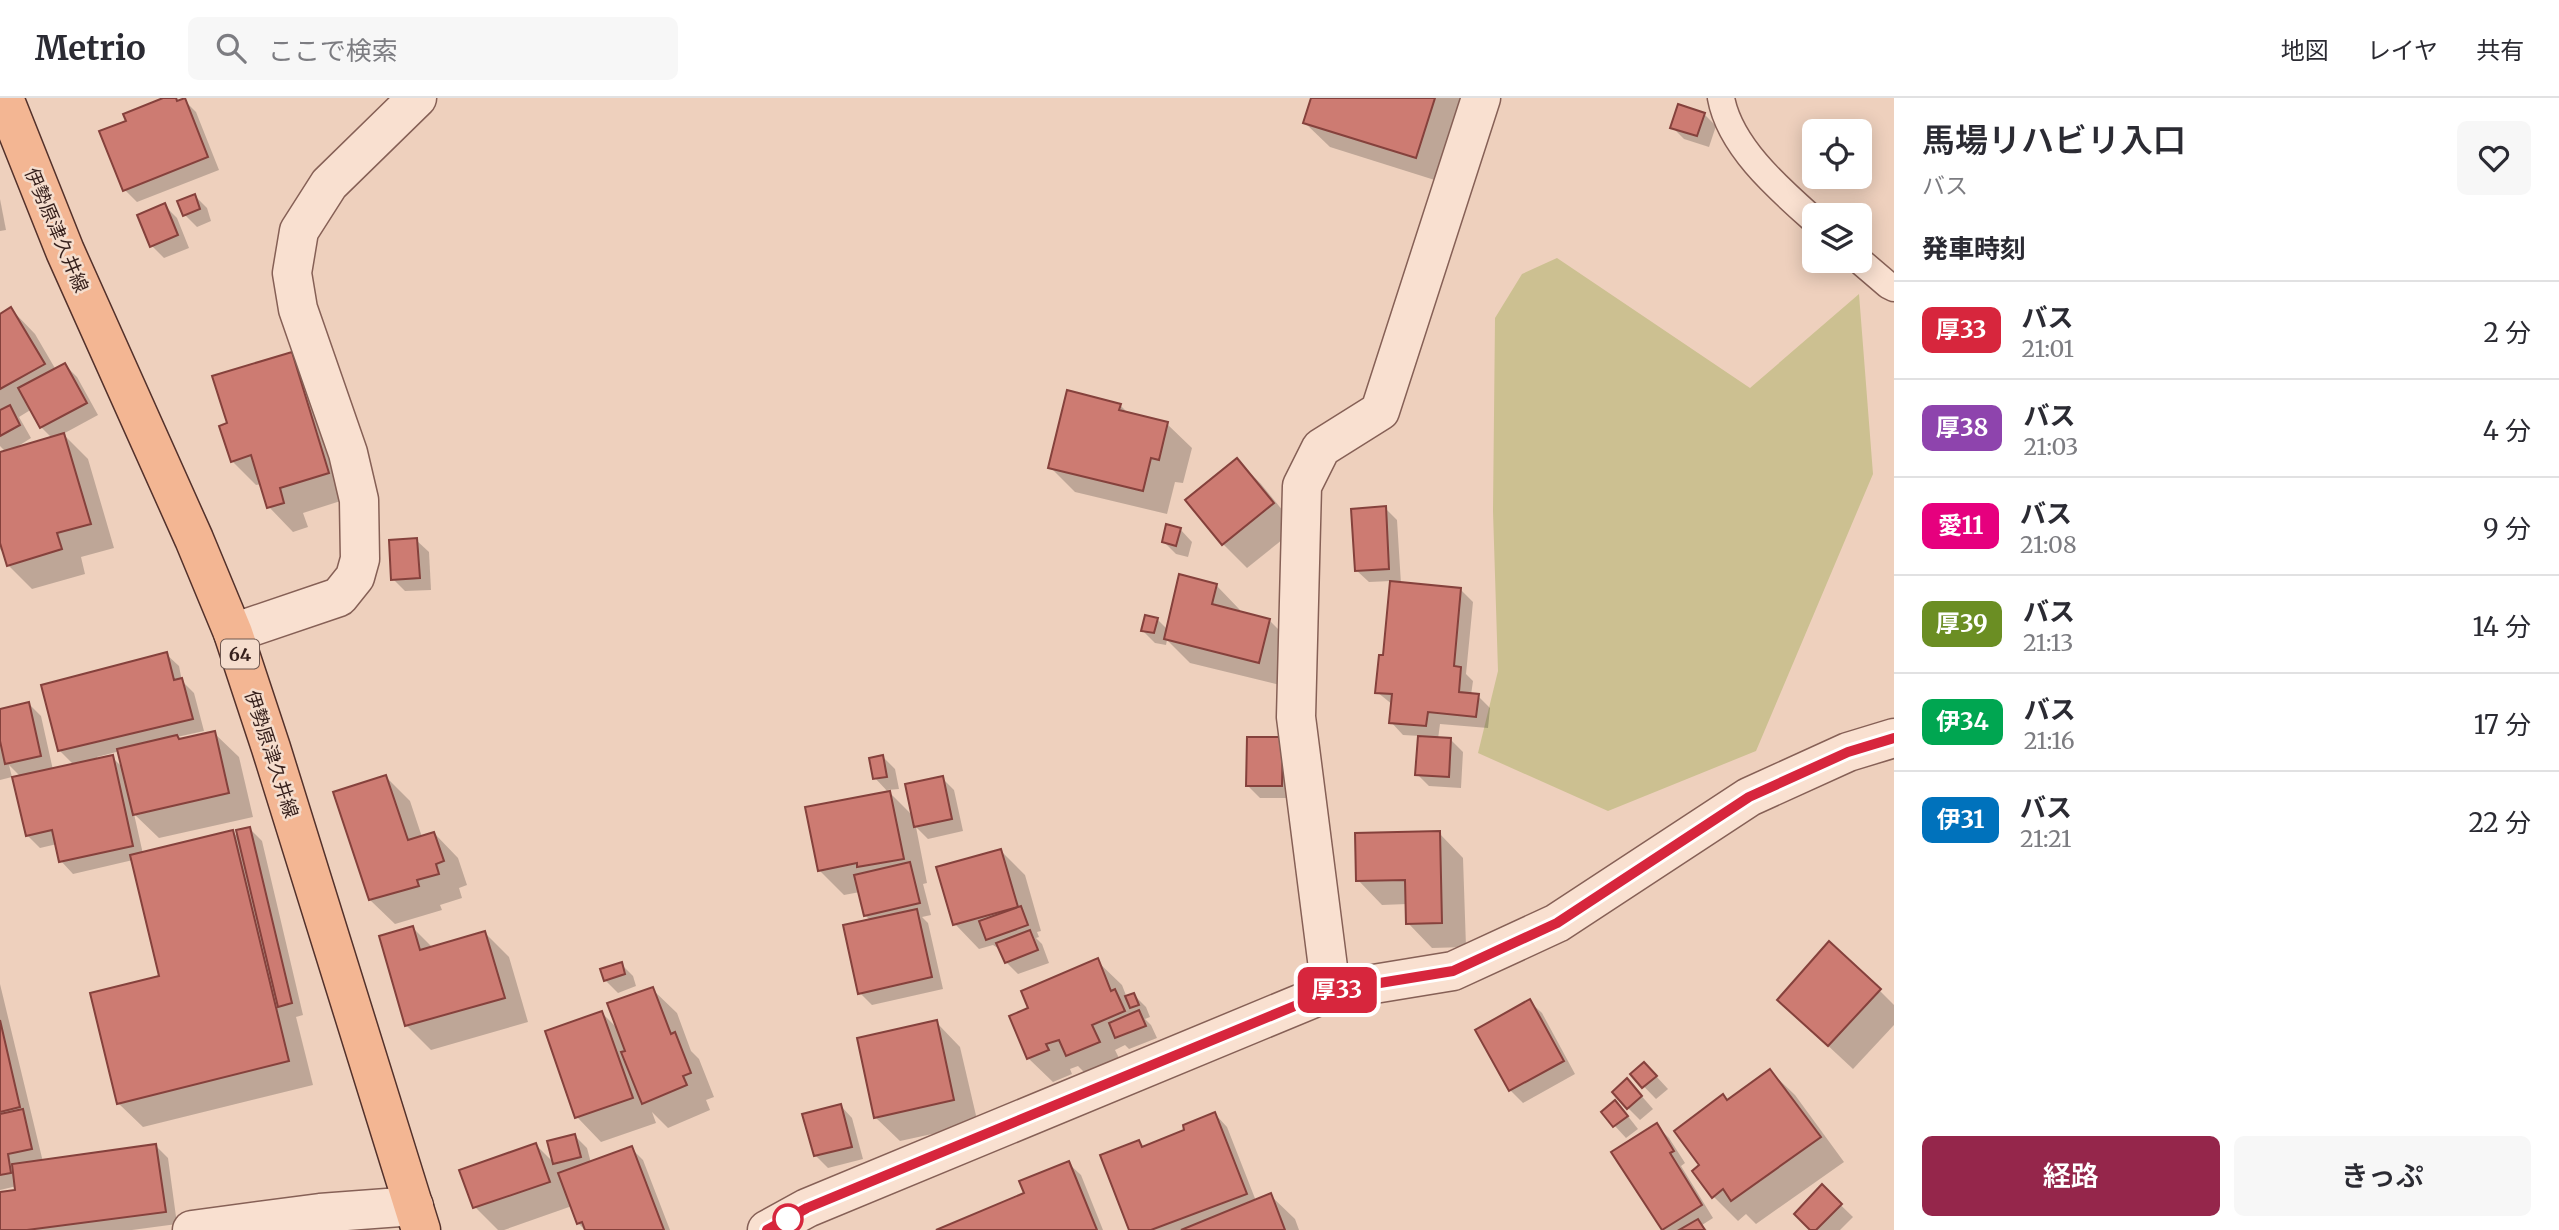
<!DOCTYPE html>
<html lang="ja">
<head>
<meta charset="utf-8">
<style>
  :root { --surface:#fff; --page:#f7f7f7; --text:#2b2b33; --muted:#7c7c81; --line:#e1e1e2; --accent:#95264b }
  body { margin:0; font-family:Merriweather,"Noto Sans JP",serif; background:var(--page); color:var(--text); height:100vh; display:flex; flex-direction:column; font-size:26px; white-space:nowrap }
  * { box-sizing:border-box; margin:0 }
  p { font-size:23px; color:var(--muted) }
  .icon { flex:none; width:38px; height:38px; fill:none; stroke:currentColor; stroke-width:2; stroke-linecap:round; stroke-linejoin:round }
  .map { position:relative; flex:1; overflow:hidden }
  .panel { display:flex; flex-direction:column; background:var(--surface); width:665px }
  .panel>* { flex:none }
  .badge { padding:0 14px; border-radius:10px; font-size:24px; line-height:46px }
  .buttons { position:absolute; left:1802px; top:21px; display:grid; gap:14px }
  .buttons a { display:grid; place-items:center; width:70px; height:70px; border-radius:10px; background:var(--surface); box-shadow:0 4px 18px #0003; font-size:35px }
  .map>.badge { position:absolute; translate:-50% -50%; box-shadow:0 0 0 4px #fff }
  h2 { padding:0 28px; font-size:26px; line-height:63px }
  .round { display:grid; place-items:center; flex:none; width:74px; height:74px; border-radius:10px; background:var(--page) }
  .summary { display:flex; align-items:center; justify-content:space-between; height:119px; padding:0 28px }
  h1 { font-size:33px; font-weight:600; line-height:52px }
  .cta { display:flex; gap:14px; margin-top:auto; padding:14px 28px }
  .cta a { flex:1; height:80px; border-radius:10px; background:var(--accent); color:#fff; font-size:28px; font-weight:600; line-height:80px; text-align:center }
  .cta a+a { background:var(--page); color:var(--text) }
  ul { padding:0; list-style:none }
  li { display:flex; align-items:center; gap:21px; height:98px; padding:0 28px; border-top:2px solid var(--line) }
  li div { flex:1 }
  li b { display:block; font-size:26px }
  li em { font-style:normal }
  li .badge { min-width:77px; font-weight:700; text-align:center }
  header { display:flex; align-items:center; gap:42px; box-sizing:border-box; height:98px; padding:0 35px; background:var(--surface); border-bottom:2px solid var(--line) }
  header strong { font-size:33px }
  nav { display:flex; gap:38px; margin-inline-start:auto; font-size:24px }
  .search { width:490px; height:63px; background:var(--page); display:flex; align-items:center; gap:18px; box-sizing:border-box; padding:0 24px; border-radius:10px; color:var(--muted); font-size:26px }
  main { display:flex; flex:1; min-height:0 }
  .map>svg:first-child { display:block }
  .green { fill:#ccc091 }
  .shadow { fill:#0003; fill-rule:evenodd }
  .building { fill:#cd7b72; stroke:#85413c; stroke-width:2 }
  .lines { fill:none; stroke-linecap:round; stroke-linejoin:round }
  .lane-casing { stroke:#866056; stroke-width:29 }
  .street-casing { stroke:#866056; stroke-width:41 }
  .primary-casing { stroke:#53312b; stroke-width:41 }
  .lane { stroke:#f9e0d0; stroke-width:26 }
  .street { stroke:#f9e0d0; stroke-width:38 }
  .primary { stroke:#f3b693; stroke-width:38 }
  .line-casing { stroke:#fff; stroke-width:16 }
  .line { stroke:#d7263d; stroke-width:10 }
  .stop-dot { fill:#fff; stroke:#d7263d; stroke-width:3.5 }
  .labels { text-anchor:middle; dominant-baseline:central; stroke-width:5; stroke-linejoin:round; paint-order:stroke }
  .shield { fill:#f5ddcd; stroke:#6f5850; stroke-width:2 }
  .shield-label { font-size:18px; font-weight:bold; fill:#351f1b }
  .street-label { font-size:19px; fill:#351f1b; stroke:#f5ddcd }
</style>
</head>
<body>
<header>
<strong>Metrio</strong>
<div class="search"><svg class="icon" aria-label="search" viewBox="0 0 24 24"><circle cx="10" cy="10" r="6"/><path d="M15 15l6 6"/></svg>ここで検索</div>
<nav><a>地図</a><a>レイヤ</a><a>共有</a></nav>
</header>
<main>
<div class="map">
<svg width="1894" height="1132" viewBox="0 0 1894 1132">
  <rect width="100%" height="100%" fill="#eed0bd"/>
  <polygon class="green" points="1557,160 1750,290 1859,196 1873,376 1756,653 1608,713 1478,655 1498,573 1493,413 1495,220 1522,176"/>
  <g class="shadow">
    <polygon points="168,0 177,0 180,4 184,2 196,14 219,72 137,104 125,92 128,24"/>
    <polygon points="1313,0 1462,0 1441,84 1330,49 1305,25"/>
    <polygon points="1704,16 1716,28 1709,49 1684,41 1672,29"/>
    <polygon points="195,98 207,110 211,123 197,129 185,117"/>
    <polygon points="0,101 6,132 0,133"/>
    <polygon points="164,107 177,120 189,150 164,160 152,148"/>
    <path d="M 11,211 L 35,236 L 56,272 L 65,267 L 77,279 L 98,317 L 63,336 L 88,361 L 114,450 L 81,459 L 85,476 L 32,491 L 8,467 L 5,457 L 0,451 L 0,355 L 6,354 L 0,348 L 0,218 ZM 32,311 L 41,329 L 52,340 L 12,352 L 31,340 L 19,319 Z"/>
    <polygon points="292,256 316,280 353,399 303,415 308,429 293,434 269,409 262,386 256,387 232,363 229,326"/>
    <polygon points="1120,307 1129,316 1167,326 1192,350 1183,385 1175,384 1167,416 1075,394 1050,369"/>
    <polygon points="1237,362 1261,386 1297,430 1247,470 1223,446 1187,402"/>
    <polygon points="1385,410 1397,422 1401,486 1461,492 1473,504 1466,576 1473,583 1471,597 1478,598 1490,610 1488,630 1440,626 1438,641 1450,641 1463,654 1461,690 1429,688 1417,676 1420,638 1403,637 1391,624 1393,607 1377,594 1385,559 1391,483 1369,484 1356,472"/>
    <polygon points="1180,431 1192,444 1188,459 1176,456 1164,444"/>
    <polygon points="416,442 429,454 431,492 405,493 393,481"/>
    <polygon points="1216,487 1240,512 1239,515 1270,523 1294,547 1284,588 1190,565 1167,542 1166,547 1155,545 1143,533 1157,521 1168,532"/>
    <path d="M 166,556 L 179,568 L 182,583 L 194,595 L 204,633 L 177,639 L 180,643 L 214,635 L 239,659 L 253,719 L 159,740 L 134,716 L 143,756 L 233,734 L 240,741 L 250,731 L 262,743 L 303,917 L 296,919 L 313,987 L 143,1029 L 118,1005 L 161,879 L 133,762 L 73,776 L 61,763 L 57,746 L 40,750 L 27,737 L 21,679 L 9,667 L 12,679 L 0,682 L 0,643 L 2,645 L 0,613 L 29,606 L 41,618 L 53,672 L 74,667 L 60,653 ZM 120,653 L 123,670 L 112,659 L 98,662 L 97,659 Z"/>
    <polygon points="1283,641 1294,700 1260,700 1248,688"/>
    <polygon points="883,659 895,671 899,691 887,692 914,719 942,680 954,692 963,733 928,741 916,729 927,785 923,786 931,817 922,819 928,825 943,891 872,907 860,895 871,823 865,817 860,794 844,797 819,772 889,695 875,680"/>
    <polygon points="386,679 410,703 422,739 434,735 458,760 467,787 459,790 462,800 440,807 442,812 395,826 370,802"/>
    <polygon points="1439,735 1463,760 1466,849 1432,850 1408,825 1407,806 1382,807 1358,782"/>
    <polygon points="1001,753 1025,777 1041,833 1037,834 1039,839 1036,840 1042,846 1049,865 1018,876 1006,864 1001,852 993,847 979,851 955,826"/>
    <polygon points="413,830 433,850 485,835 509,859 528,924 431,952 407,928 381,839"/>
    <polygon points="1097,863 1122,887 1127,900 1134,897 1146,909 1150,919 1145,921 1151,927 1157,940 1129,951 1125,947 1115,952 1123,968 1092,982 1078,968 1070,971 1072,976 1053,984 1028,960 1030,910"/>
    <polygon points="621,866 633,878 636,888 618,895 605,882"/>
    <polygon points="0,886 43,1064 156,1048 168,1060 177,1126 132,1132 0,1132 0,1096 17,1094 17,1088 0,1092"/>
    <polygon points="652,891 677,915 691,953 699,961 714,999 706,1002 710,1012 668,1030 652,1014 656,1025 601,1044 577,1019 547,934 602,915 618,931"/>
    <polygon points="1879,892 1894,907 1894,927 1853,971 1779,902"/>
    <polygon points="1529,903 1542,915 1575,976 1523,1005 1510,992 1477,932"/>
    <polygon points="936,924 960,949 978,1026 900,1043 875,1019"/>
    <polygon points="1770,973 1795,997 1844,1064 1756,1126 1746,1116 1738,1123 1713,1098 1702,1067"/>
    <polygon points="1632,976 1656,978 1668,991 1656,1001"/>
    <polygon points="1639,995 1653,1011 1640,1022 1628,1010"/>
    <polygon points="840,1007 852,1020 863,1061 828,1070 815,1057"/>
    <polygon points="1603,1015 1627,1017 1638,1031 1626,1040"/>
    <polygon points="1215,1016 1227,1029 1256,1103 1270,1097 1295,1121 1299,1132 1131,1132 1139,1044 1144,1050 1186,1033"/>
    <polygon points="1657,1028 1669,1040 1685,1065 1681,1068 1713,1120 1702,1127 1707,1132 1662,1132"/>
    <polygon points="575,1038 587,1050 591,1065 631,1050 643,1062 670,1132 585,1132 578,1125 572,1108 504,1132 498,1132 475,1109 536,1047 554,1065"/>
    <polygon points="1068,1065 1081,1077 1103,1132 938,1132 1026,1096"/>
    <polygon points="1822,1089 1853,1119 1840,1132 1812,1132"/>
  </g>
  <g class="building">
    <polygon points="163,0 176,0 177,3 185,0 208,59 123,93 99,33 126,23 123,16"/>
    <polygon points="1311,0 1435,0 1416,60 1303,25"/>
    <polygon points="1678,6 1705,15 1697,38 1670,30"/>
    <polygon points="195,96 200,111 183,118 177,103"/>
    <polygon points="165,105 178,137 150,149 137,117"/>
    <polygon points="11,209 45,266 0,291 0,216"/>
    <polygon points="292,254 329,375 280,390 284,405 267,410 251,357 231,364 219,328 227,325 212,278"/>
    <polygon points="65,265 87,305 40,330 18,290"/>
    <polygon points="1067,292 1121,306 1119,312 1168,324 1159,362 1151,360 1143,393 1048,370"/>
    <polygon points="10,307 20,327 0,338 0,312"/>
    <polygon points="64,335 91,426 57,435 62,451 7,468 0,445 0,354"/>
    <polygon points="1237,360 1274,405 1222,447 1185,402"/>
    <polygon points="1386,408 1389,471 1355,473 1351,411"/>
    <polygon points="1166,426 1181,430 1176,448 1162,444"/>
    <polygon points="417,440 420,480 391,482 389,442"/>
    <polygon points="1179,476 1217,486 1212,506 1270,521 1259,565 1164,541"/>
    <polygon points="1390,483 1461,490 1454,568 1461,569 1459,594 1479,596 1476,619 1428,614 1426,628 1389,625 1392,596 1375,595 1379,557 1383,557"/>
    <polygon points="1145,517 1158,520 1154,535 1141,533"/>
    <polygon points="167,554 174,582 182,580 193,621 58,653 41,587"/>
    <polygon points="29,604 41,658 5,666 0,643 0,611"/>
    <polygon points="215,633 229,695 133,717 117,651 177,637 179,641"/>
    <polygon points="1418,638 1451,640 1449,679 1415,677"/>
    <polygon points="1247,639 1283,639 1282,688 1246,688"/>
    <polygon points="113,657 133,748 59,764 52,732 26,738 12,679"/>
    <polygon points="883,657 887,679 873,681 869,660"/>
    <polygon points="386,677 408,742 434,734 444,763 436,766 439,776 417,782 419,788 369,802 333,694"/>
    <polygon points="943,678 952,721 914,729 905,686"/>
    <polygon points="890,693 904,761 857,769 857,765 818,773 805,709"/>
    <polygon points="250,729 292,905 278,909 236,732"/>
    <polygon points="233,732 289,963 117,1006 90,895 159,878 130,757"/>
    <polygon points="1440,733 1442,825 1406,826 1405,782 1356,783 1355,735"/>
    <polygon points="1001,751 1018,809 953,827 936,769"/>
    <polygon points="910,764 920,805 864,818 854,777"/>
    <polygon points="1021,808 1028,827 986,842 979,823"/>
    <polygon points="917,811 932,879 858,896 843,827"/>
    <polygon points="413,828 420,852 485,833 505,900 405,928 379,838"/>
    <polygon points="1030,832 1038,852 1005,865 996,845"/>
    <polygon points="1829,843 1881,891 1828,948 1777,902"/>
    <polygon points="1098,860 1111,893 1115,891 1125,913 1092,927 1100,944 1066,958 1059,942 1046,946 1049,952 1027,961 1009,918 1028,910 1021,893"/>
    <polygon points="622,864 625,876 604,883 600,871"/>
    <polygon points="653,889 671,936 675,934 691,975 683,978 687,987 642,1006 621,954 625,953 607,905"/>
    <polygon points="1134,895 1139,907 1130,910 1125,898"/>
    <polygon points="1530,901 1564,963 1509,993 1475,932"/>
    <polygon points="1139,912 1146,928 1115,940 1109,925"/>
    <polygon points="602,913 633,1000 575,1020 545,933"/>
    <polygon points="0,922 20,1009 0,1014"/>
    <polygon points="937,922 954,1002 874,1020 857,940"/>
    <polygon points="1644,964 1657,978 1642,990 1630,976"/>
    <polygon points="1770,971 1821,1039 1731,1103 1723,1091 1712,1100 1692,1073 1699,1067 1674,1033 1723,996 1727,1002"/>
    <polygon points="1627,980 1642,998 1627,1011 1612,994"/>
    <polygon points="1615,1002 1628,1018 1613,1029 1601,1014"/>
    <polygon points="841,1006 852,1049 814,1058 802,1016"/>
    <polygon points="23,1011 32,1051 8,1056 11,1075 0,1077 0,1016"/>
    <polygon points="1215,1014 1247,1096 1151,1132 1129,1132 1100,1057 1139,1042 1142,1049 1184,1032 1183,1027"/>
    <polygon points="1657,1025 1674,1053 1670,1055 1702,1107 1662,1132 1611,1054"/>
    <polygon points="575,1036 581,1059 553,1066 547,1043"/>
    <polygon points="536,1045 550,1084 473,1110 459,1072"/>
    <polygon points="156,1046 166,1114 27,1132 0,1132 0,1094 15,1092 12,1066"/>
    <polygon points="632,1048 664,1132 585,1132 582,1124 577,1126 558,1075"/>
    <polygon points="1069,1063 1097,1132 936,1132 1024,1095 1019,1083"/>
    <polygon points="1822,1086 1842,1106 1816,1132 1810,1132 1794,1116"/>
    <polygon points="1271,1095 1285,1132 1181,1132"/>
    <polygon points="1698,1121 1705,1132 1679,1132"/>
  </g>
  <g class="lines">
    <g class="lane-casing">
      <g id="lane">
        <path d="M 1721,0 C 1730,49 1779,91 1815,123"/>
        <polyline points="1860,163 1888,187 1894,190"/>
      </g>
    </g>
    <g class="street-casing">
      <g id="street">
        <polyline points="233,535 339,499 355,479 360,461 359,402 348,355 298,211 292,175 299,133 329,86 417,0"/>
        <polyline points="1331,893 1296,619 1302,388 1321,350 1380,313 1481,0"/>
        <polyline points="192,1132 320,1115 414,1108"/>
        <polyline points="767,1132 807,1110 1331,893 1453,873 1557,825 1749,699 1848,654 1894,640"/>
      </g>
    </g>
    <g class="primary-casing">
      <polyline id="primary" points="4,0 65,153 194,441 233,535 271,650 421,1132"/>
    </g>
    <use href="#lane" class="lane"/>
    <use href="#street" class="street"/>
    <use href="#primary" class="primary"/>
  </g>
  <g class="lines">
    <g class="line-casing">
      <polyline id="line" points="767,1132 807,1110 1331,893 1453,873 1557,825 1749,699 1848,654 1894,640"/>
    </g>
    <use href="#line" class="line"/>
  </g>
  <circle class="stop-dot" cx="788" cy="1121" r="14"/>
  <g class="labels">
    <rect class="shield" x="221" y="541.5" width="38" height="29" rx="5"/>
    <g class="shield-label">
      <text x="240" y="556">64</text>
    </g>
    <g class="street-label">
      <text transform="translate(57 132) rotate(67)">伊勢原津久井線</text>
      <text transform="translate(272 656) rotate(72)">伊勢原津久井線</text>
    </g>
  </g>
</svg>
<div class="buttons">
<a><svg class="icon" aria-label="locate" viewBox="0 0 24 24"><circle cx="12" cy="12" r="6"/><path d="M12 2v4M12 18v4M2 12h4M18 12h4"/></svg></a>
<a><svg class="icon" aria-label="layers" viewBox="0 0 24 24"><path d="M12 4l9 5-9 5-9-5zM3 14l9 5 9-5"/></svg></a>
</div>
<b class="badge" style="left:1337px;top:892px;background:#d7263d;color:#fff">厚33</b>
</div>
<section class="panel">
<div class="summary"><div><h1>馬場リハビリ入口</h1><p>バス</p></div><a class="round"><svg class="icon" aria-label="heart" viewBox="0 0 24 24"><path d="M12 20l-8-8c-3-5 5-10 8-4 3-6 11-1 8 4z"/></svg></a></div>
<h2>発車時刻</h2>
<ul>
<li><span class="badge" style="background:#d7263d;color:#fff">厚33</span><div><b>バス</b><p>21:01</p></div><em>2 分</em></li>
<li><span class="badge" style="background:#8e44ad;color:#fff">厚38</span><div><b>バス</b><p>21:03</p></div><em>4 分</em></li>
<li><span class="badge" style="background:#e6007e;color:#fff">愛11</span><div><b>バス</b><p>21:08</p></div><em>9 分</em></li>
<li><span class="badge" style="background:#6b8e23;color:#fff">厚39</span><div><b>バス</b><p>21:13</p></div><em>14 分</em></li>
<li><span class="badge" style="background:#00a651;color:#fff">伊34</span><div><b>バス</b><p>21:16</p></div><em>17 分</em></li>
<li><span class="badge" style="background:#0072bc;color:#fff">伊31</span><div><b>バス</b><p>21:21</p></div><em>22 分</em></li>
</ul>
<div class="cta"><a>経路</a><a>きっぷ</a></div>
</section>
</main>
</body>
</html>
